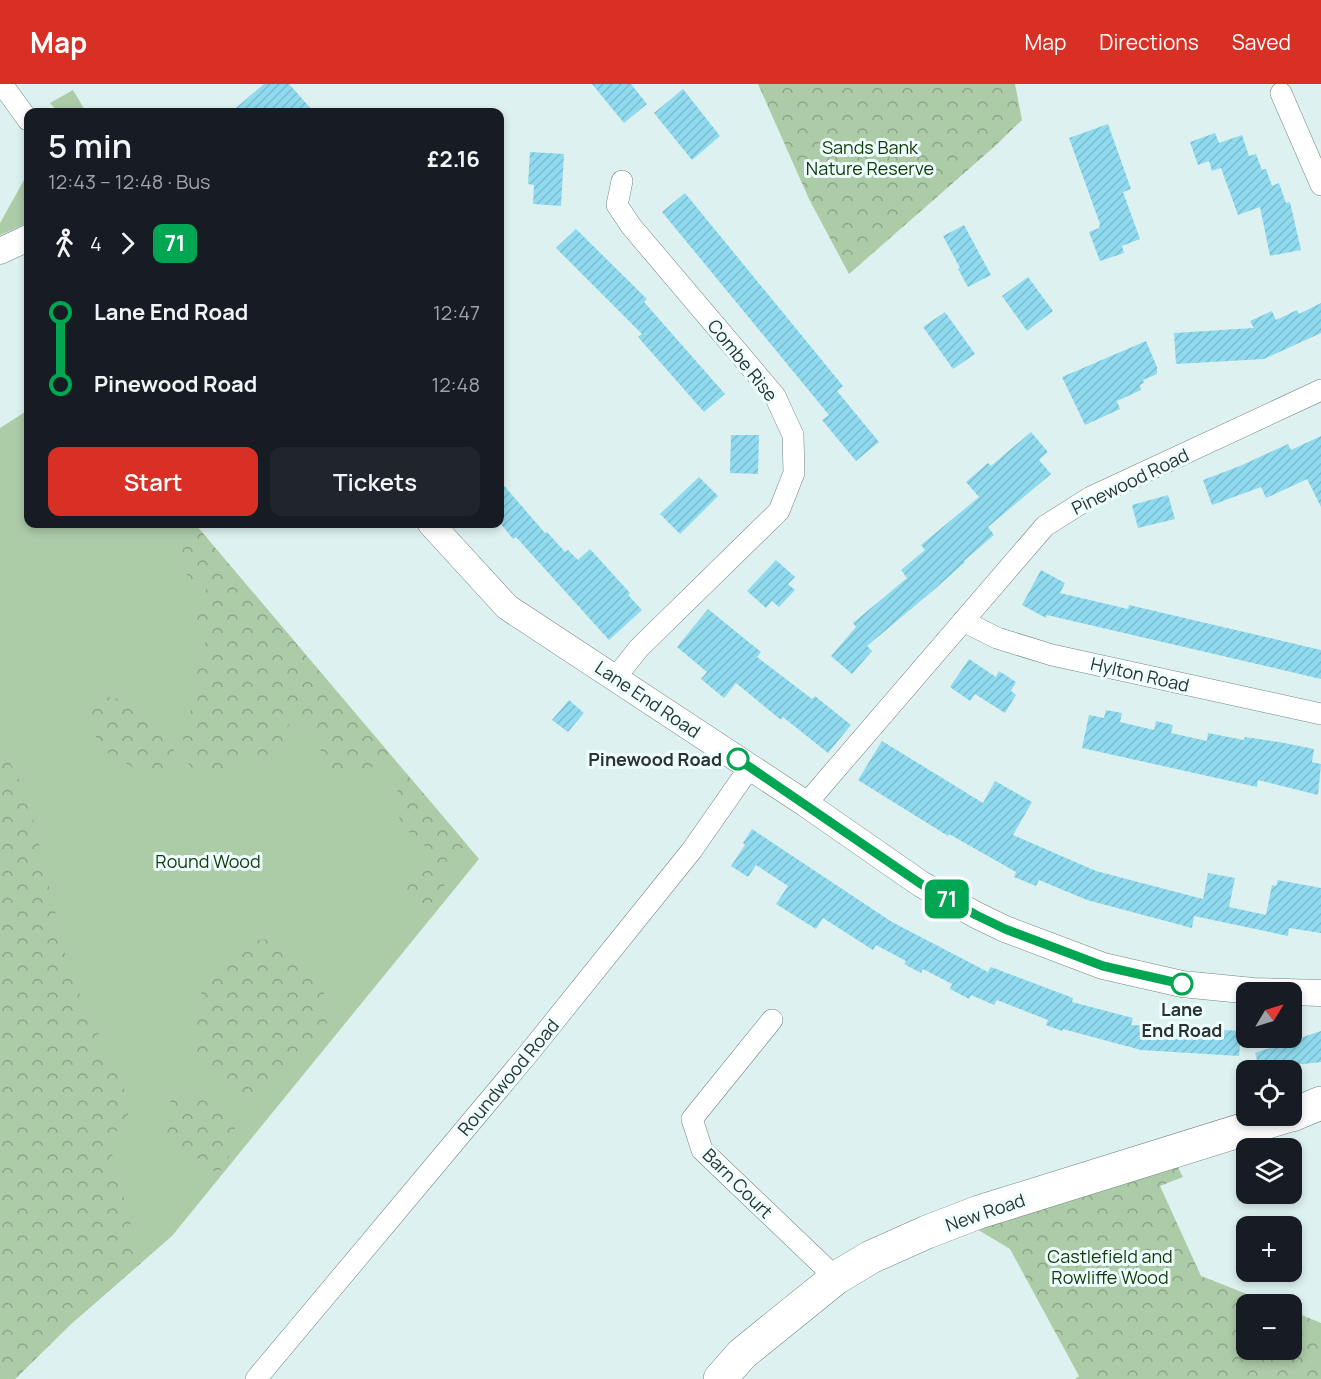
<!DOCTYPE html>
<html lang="en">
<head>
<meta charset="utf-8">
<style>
  :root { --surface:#171b24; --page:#20242c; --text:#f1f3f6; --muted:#9ea1a6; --accent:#d93025 }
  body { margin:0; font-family:Manrope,sans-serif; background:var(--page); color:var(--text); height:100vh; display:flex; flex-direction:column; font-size:22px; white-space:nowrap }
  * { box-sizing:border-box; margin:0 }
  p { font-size:20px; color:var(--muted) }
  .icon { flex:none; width:33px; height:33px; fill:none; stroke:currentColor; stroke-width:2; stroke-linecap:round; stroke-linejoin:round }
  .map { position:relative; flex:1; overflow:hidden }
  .details { position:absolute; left:24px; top:24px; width:480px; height:420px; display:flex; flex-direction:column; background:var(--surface); border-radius:12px; box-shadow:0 3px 9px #0003 }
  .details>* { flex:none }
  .badge { padding:0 12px; border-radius:9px; font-size:21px; line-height:39px }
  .needle { width:39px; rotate:52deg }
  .controls { position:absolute; left:1236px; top:898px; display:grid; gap:12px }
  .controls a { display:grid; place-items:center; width:66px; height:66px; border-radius:12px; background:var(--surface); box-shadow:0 3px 9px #0003; font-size:30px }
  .map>.badge { position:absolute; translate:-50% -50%; box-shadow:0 0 0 3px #fff }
  .legs { display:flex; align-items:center; gap:9px; height:66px; padding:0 24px; font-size:20px }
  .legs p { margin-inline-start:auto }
  .head { display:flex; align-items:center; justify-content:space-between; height:102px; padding:0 24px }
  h1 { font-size:33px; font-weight:600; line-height:45px }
  .cta { display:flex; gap:12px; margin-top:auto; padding:12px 24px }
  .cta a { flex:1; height:69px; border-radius:12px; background:var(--accent); color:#fff; font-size:24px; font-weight:600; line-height:69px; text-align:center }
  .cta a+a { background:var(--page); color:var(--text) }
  ul { padding:0 24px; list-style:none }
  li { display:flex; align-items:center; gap:21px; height:72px; font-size:22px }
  li i { display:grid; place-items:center; width:9px; height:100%; margin:0 8px; background:currentColor }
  li i::after { content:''; width:15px; height:15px; margin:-8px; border:4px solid; border-radius:50%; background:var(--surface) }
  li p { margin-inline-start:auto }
  li:first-child i { background:linear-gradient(#0000 50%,currentColor 0) }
  li:last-child i { background:linear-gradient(currentColor 50%,#0000 0) }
  header { display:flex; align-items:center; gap:36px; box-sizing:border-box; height:84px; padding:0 30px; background:var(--accent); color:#fff }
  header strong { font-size:28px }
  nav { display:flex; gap:33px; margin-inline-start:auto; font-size:21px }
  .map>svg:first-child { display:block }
  .green { fill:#accba7 }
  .forest { fill:url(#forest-crowns) }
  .building { fill:url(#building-hatch) }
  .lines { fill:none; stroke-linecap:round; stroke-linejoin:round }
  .minor-casing { stroke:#728483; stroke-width:22 }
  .tertiary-casing { stroke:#728483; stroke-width:27 }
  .trunk-casing { stroke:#728483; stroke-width:34 }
  .minor { stroke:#fff; stroke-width:21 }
  .tertiary { stroke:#fff; stroke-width:26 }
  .trunk { stroke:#fff; stroke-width:33 }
  .line-1-casing { stroke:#fff; stroke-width:14 }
  .line-1 { stroke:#00a651; stroke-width:9 }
  .stop-1-dot { fill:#fff; stroke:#00a651; stroke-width:3 }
  .labels { text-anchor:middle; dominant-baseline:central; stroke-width:6; stroke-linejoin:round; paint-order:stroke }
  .park-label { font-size:18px; fill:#113a0a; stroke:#eefefd }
  .street-label { font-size:18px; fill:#2a3232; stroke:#eefefd }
  .stop-label { font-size:18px; font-weight:bold; fill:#2a3232; stroke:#eefefd; text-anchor:end }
</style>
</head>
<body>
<header>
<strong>Map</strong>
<nav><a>Map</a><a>Directions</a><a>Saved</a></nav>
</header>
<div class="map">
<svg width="1321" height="1295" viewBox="0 0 1321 1295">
  <defs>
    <pattern id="forest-crowns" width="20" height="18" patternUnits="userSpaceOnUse" patternTransform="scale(1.5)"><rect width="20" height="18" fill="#accba7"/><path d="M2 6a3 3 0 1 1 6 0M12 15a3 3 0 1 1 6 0" fill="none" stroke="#8ca589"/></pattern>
    <pattern id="building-hatch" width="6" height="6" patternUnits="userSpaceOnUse" patternTransform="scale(1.5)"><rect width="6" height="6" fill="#8fdaee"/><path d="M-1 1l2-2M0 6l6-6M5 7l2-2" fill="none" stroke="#7cbccd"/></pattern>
  </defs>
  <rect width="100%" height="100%" fill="#ddf2f0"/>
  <g class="green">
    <polygon points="73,6 86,28 58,28 50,19"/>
    <polygon points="28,89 28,139 0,151 0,139"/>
    <polygon points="28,326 28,440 195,440 479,775 172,1152 71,1240 15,1295 0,1295 0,344"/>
  </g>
  <g class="forest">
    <polygon points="758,0 1015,0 1022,36 994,63 849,190 809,115"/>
    <polygon points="180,440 195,440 396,678 391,681 380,679 355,692 334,688 319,664 313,645 291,634 284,655 283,675 245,675 205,692 189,682 182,649 184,636 197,618 196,595 200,568 206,558 198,545 193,531 209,500 190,495 180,479 186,445"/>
    <polygon points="105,612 125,616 163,645 176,660 170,678 159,698 108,669 96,653 92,628"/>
    <polygon points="0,660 28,713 69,887 133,1024 109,1058 141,1179 71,1240 15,1295 0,1295"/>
    <path d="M 406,689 L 468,762 L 459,765 L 439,785 C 452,805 440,815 422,824 L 408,819 L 401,806 L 413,788 L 433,772 C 429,763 424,762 416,755 C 405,745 398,733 392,719 Z"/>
    <path d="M 275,855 L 305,879 L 323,907 L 332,928 C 317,965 296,970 271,998 C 263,1007 266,1013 255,1020 C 231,1009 190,980 193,950 C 194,941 202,933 203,924 C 203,919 201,914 201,910 C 205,892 235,863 252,857 C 258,855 268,856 275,855 Z"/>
    <path d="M 214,1012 C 219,1019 228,1027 232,1035 C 241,1054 230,1074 218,1090 L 212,1086 L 202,1075 L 186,1073 L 167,1053 L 164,1033 L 171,1016 Z"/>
    <polygon points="1176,1080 1183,1093 1160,1102 1201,1192 1275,1221 1246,1221 1246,1266 1292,1266 1292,1227 1321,1239 1321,1295 1075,1295 1079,1292 1010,1165 975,1144"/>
  </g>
  <g class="building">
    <polygon points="264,0 289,0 314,28 231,28"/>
    <polygon points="592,0 631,0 647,20 624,39"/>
    <polygon points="683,5 720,52 692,76 654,29"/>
    <polygon points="1108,40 1131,105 1123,108 1140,155 1122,162 1124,169 1100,177 1089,148 1099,144 1100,140 1069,54"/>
    <polygon points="1215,49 1219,59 1242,51 1249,72 1256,70 1262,86 1266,85 1272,102 1279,99 1286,119 1290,118 1301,166 1270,172 1260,123 1238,131 1221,84 1212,87 1209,77 1198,81 1190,58"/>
    <polygon points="530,68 564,70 561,122 533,120 534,101 528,100"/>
    <polygon points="685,109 843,302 837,307 879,358 856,377 822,336 829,331 662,128"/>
    <polygon points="964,141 991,191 968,203 958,185 960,184 943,152"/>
    <polygon points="576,145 647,215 644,218 725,310 704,328 638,253 642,250 556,164"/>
    <polygon points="1028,193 1053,227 1027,247 1002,212"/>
    <polygon points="1321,219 1321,249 1264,275 1176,280 1174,249 1254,244 1250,237 1272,227 1276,236 1297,226 1299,230"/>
    <polygon points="945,228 975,270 953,285 923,243"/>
    <polygon points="1146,257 1157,283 1157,290 1143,296 1144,299 1140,301 1141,306 1117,317 1120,325 1085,341 1062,293"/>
    <polygon points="1031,348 1048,368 1039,376 1051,390 988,443 994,451 964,477 965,478 936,504 867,562 872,567 852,590 831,572 856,543 853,539 907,494 901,486 925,466 921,461 979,413 966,398 988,379 991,382"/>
    <polygon points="731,351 759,351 758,390 730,389"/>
    <polygon points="1321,352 1321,423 1307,395 1266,414 1261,403 1212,421 1203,396 1240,382 1288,360 1291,366"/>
    <polygon points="699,393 718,412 680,450 660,430"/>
    <polygon points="500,397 545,449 547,448 565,468 568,466 578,476 590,465 630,509 628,511 642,526 609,556 516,453 513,455 500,439"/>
    <polygon points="1168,411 1175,435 1138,444 1132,421"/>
    <polygon points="776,476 795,493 788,500 795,506 779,523 772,517 766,524 747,507"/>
    <polygon points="1041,486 1065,499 1060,509 1128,525 1129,521 1321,566 1321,595 1047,531 1046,534 1022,521"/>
    <polygon points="708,525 761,568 757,573 812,615 815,612 851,641 828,669 783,633 781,636 736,599 724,614 701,595 707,588 677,563"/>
    <polygon points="969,575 996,593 999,587 1016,598 1011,607 1016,611 1005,629 975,610 970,617 950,603"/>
    <polygon points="569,616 584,629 568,648 552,636"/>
    <polygon points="1106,626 1122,629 1120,638 1154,646 1156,637 1173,641 1171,649 1207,657 1208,649 1244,656 1245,653 1279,658 1314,665 1312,678 1321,680 1318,711 1258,696 1257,703 1082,664 1089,631 1104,634"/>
    <polygon points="882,657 983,719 995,697 1032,718 1013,751 1096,787 1203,815 1208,789 1235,794 1229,823 1266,831 1272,801 1276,802 1278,796 1321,804 1321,849 1289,844 1288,852 1194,832 1192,844 1087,816 1039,796 1036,802 1014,793 1016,788 949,750 948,752 858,696"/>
    <polygon points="752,745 892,838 988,888 991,883 1073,914 1072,918 1133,934 1131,941 1241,947 1239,972 1141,966 1063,945 1062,947 1046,941 1048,936 997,916 994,921 971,911 969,915 950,905 952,900 923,885 921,889 904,880 906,877 876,861 873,866 823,834 816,845 776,820 788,802 756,781 748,793 731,782 745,761 743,759"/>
    <polygon points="1321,947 1321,978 1294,981 1278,987 1260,987 1255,969"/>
  </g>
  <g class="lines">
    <g class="minor-casing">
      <g id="minor">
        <polyline points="2,0 28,36"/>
        <polyline points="1281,9 1321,101"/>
        <polyline points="963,537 997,554 1052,571 1321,630"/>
        <polyline points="616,593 639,564 779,427 794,389 793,351 775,312 631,142 617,121 622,97"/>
        <polyline points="806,720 1045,442 1091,413 1321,306"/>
        <polyline points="772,936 692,1035 702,1066 836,1194"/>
        <polyline points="256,1295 528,970 692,766 750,683"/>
      </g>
    </g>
    <g class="tertiary-casing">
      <g id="tertiary">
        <polyline points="0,167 28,154"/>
        <polyline points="431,440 507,523 806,720 921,800 976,831 1005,845 1103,882 1182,900 1253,907 1321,909"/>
      </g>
    </g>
    <g class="trunk-casing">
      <g id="trunk">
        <polyline points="1292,1031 1321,1019"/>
        <polyline points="720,1295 742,1270 836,1194 871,1173 927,1148 979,1128 1287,1032"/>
      </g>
    </g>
    <use href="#minor" class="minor"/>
    <use href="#tertiary" class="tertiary"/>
    <use href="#trunk" class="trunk"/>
  </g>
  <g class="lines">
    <g class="line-1-casing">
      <polyline id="line-1" points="738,675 921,800 976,831 1005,845 1103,882 1182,900"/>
    </g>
    <use href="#line-1" class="line-1"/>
  </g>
  <g class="stop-1-dot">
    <circle cx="738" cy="675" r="10"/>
    <circle cx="1182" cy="900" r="10"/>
  </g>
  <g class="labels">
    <g class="park-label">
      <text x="870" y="63">Sands Bank<tspan x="870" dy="21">Nature Reserve</tspan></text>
      <text x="208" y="777">Round Wood</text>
      <text x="1110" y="1172">Castlefield and<tspan x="1110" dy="21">Rowliffe Wood</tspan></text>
    </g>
    <g class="street-label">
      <text transform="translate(743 276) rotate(51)">Combe Rise</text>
      <text transform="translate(1130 397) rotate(-26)">Pinewood Road</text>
      <text transform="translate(1140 590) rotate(13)">Hylton Road</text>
      <text transform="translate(648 615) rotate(34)">Lane End Road</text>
      <text transform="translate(508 993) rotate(-50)">Roundwood Road</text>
      <text transform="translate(738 1099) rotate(45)">Barn Court</text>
      <text transform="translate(985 1128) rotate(-19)">New Road</text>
    </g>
    <g class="stop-label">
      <text x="722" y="675">Pinewood Road</text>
      <text x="1182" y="925" text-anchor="middle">Lane<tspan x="1182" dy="21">End Road</tspan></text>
    </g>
  </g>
</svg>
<div class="controls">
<a><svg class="needle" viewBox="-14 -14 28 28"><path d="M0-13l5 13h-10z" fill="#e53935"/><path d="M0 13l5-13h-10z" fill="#9ea1a6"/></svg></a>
<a><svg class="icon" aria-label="locate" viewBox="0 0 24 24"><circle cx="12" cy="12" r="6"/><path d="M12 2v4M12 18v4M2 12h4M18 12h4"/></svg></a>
<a><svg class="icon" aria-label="layers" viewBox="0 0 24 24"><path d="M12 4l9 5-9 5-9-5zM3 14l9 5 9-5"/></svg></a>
<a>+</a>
<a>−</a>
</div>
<b class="badge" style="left:947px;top:815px;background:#00a651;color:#fff">71</b>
<section class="details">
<div class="head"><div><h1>5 min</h1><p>12:43 – 12:48 · Bus</p></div><b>£2.16</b></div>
<div class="legs"><svg class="icon" aria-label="walk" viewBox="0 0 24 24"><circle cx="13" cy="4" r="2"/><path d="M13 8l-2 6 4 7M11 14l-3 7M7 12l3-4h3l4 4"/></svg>4<svg class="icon" aria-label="forward" viewBox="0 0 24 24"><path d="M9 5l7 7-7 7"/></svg><b class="badge" style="background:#00a651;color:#fff">71</b></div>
<ul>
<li><i style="color:#00a651"></i><b>Lane End Road</b><p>12:47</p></li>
<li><i style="color:#00a651"></i><b>Pinewood Road</b><p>12:48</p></li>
</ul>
<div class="cta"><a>Start</a><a>Tickets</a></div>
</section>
</div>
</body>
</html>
